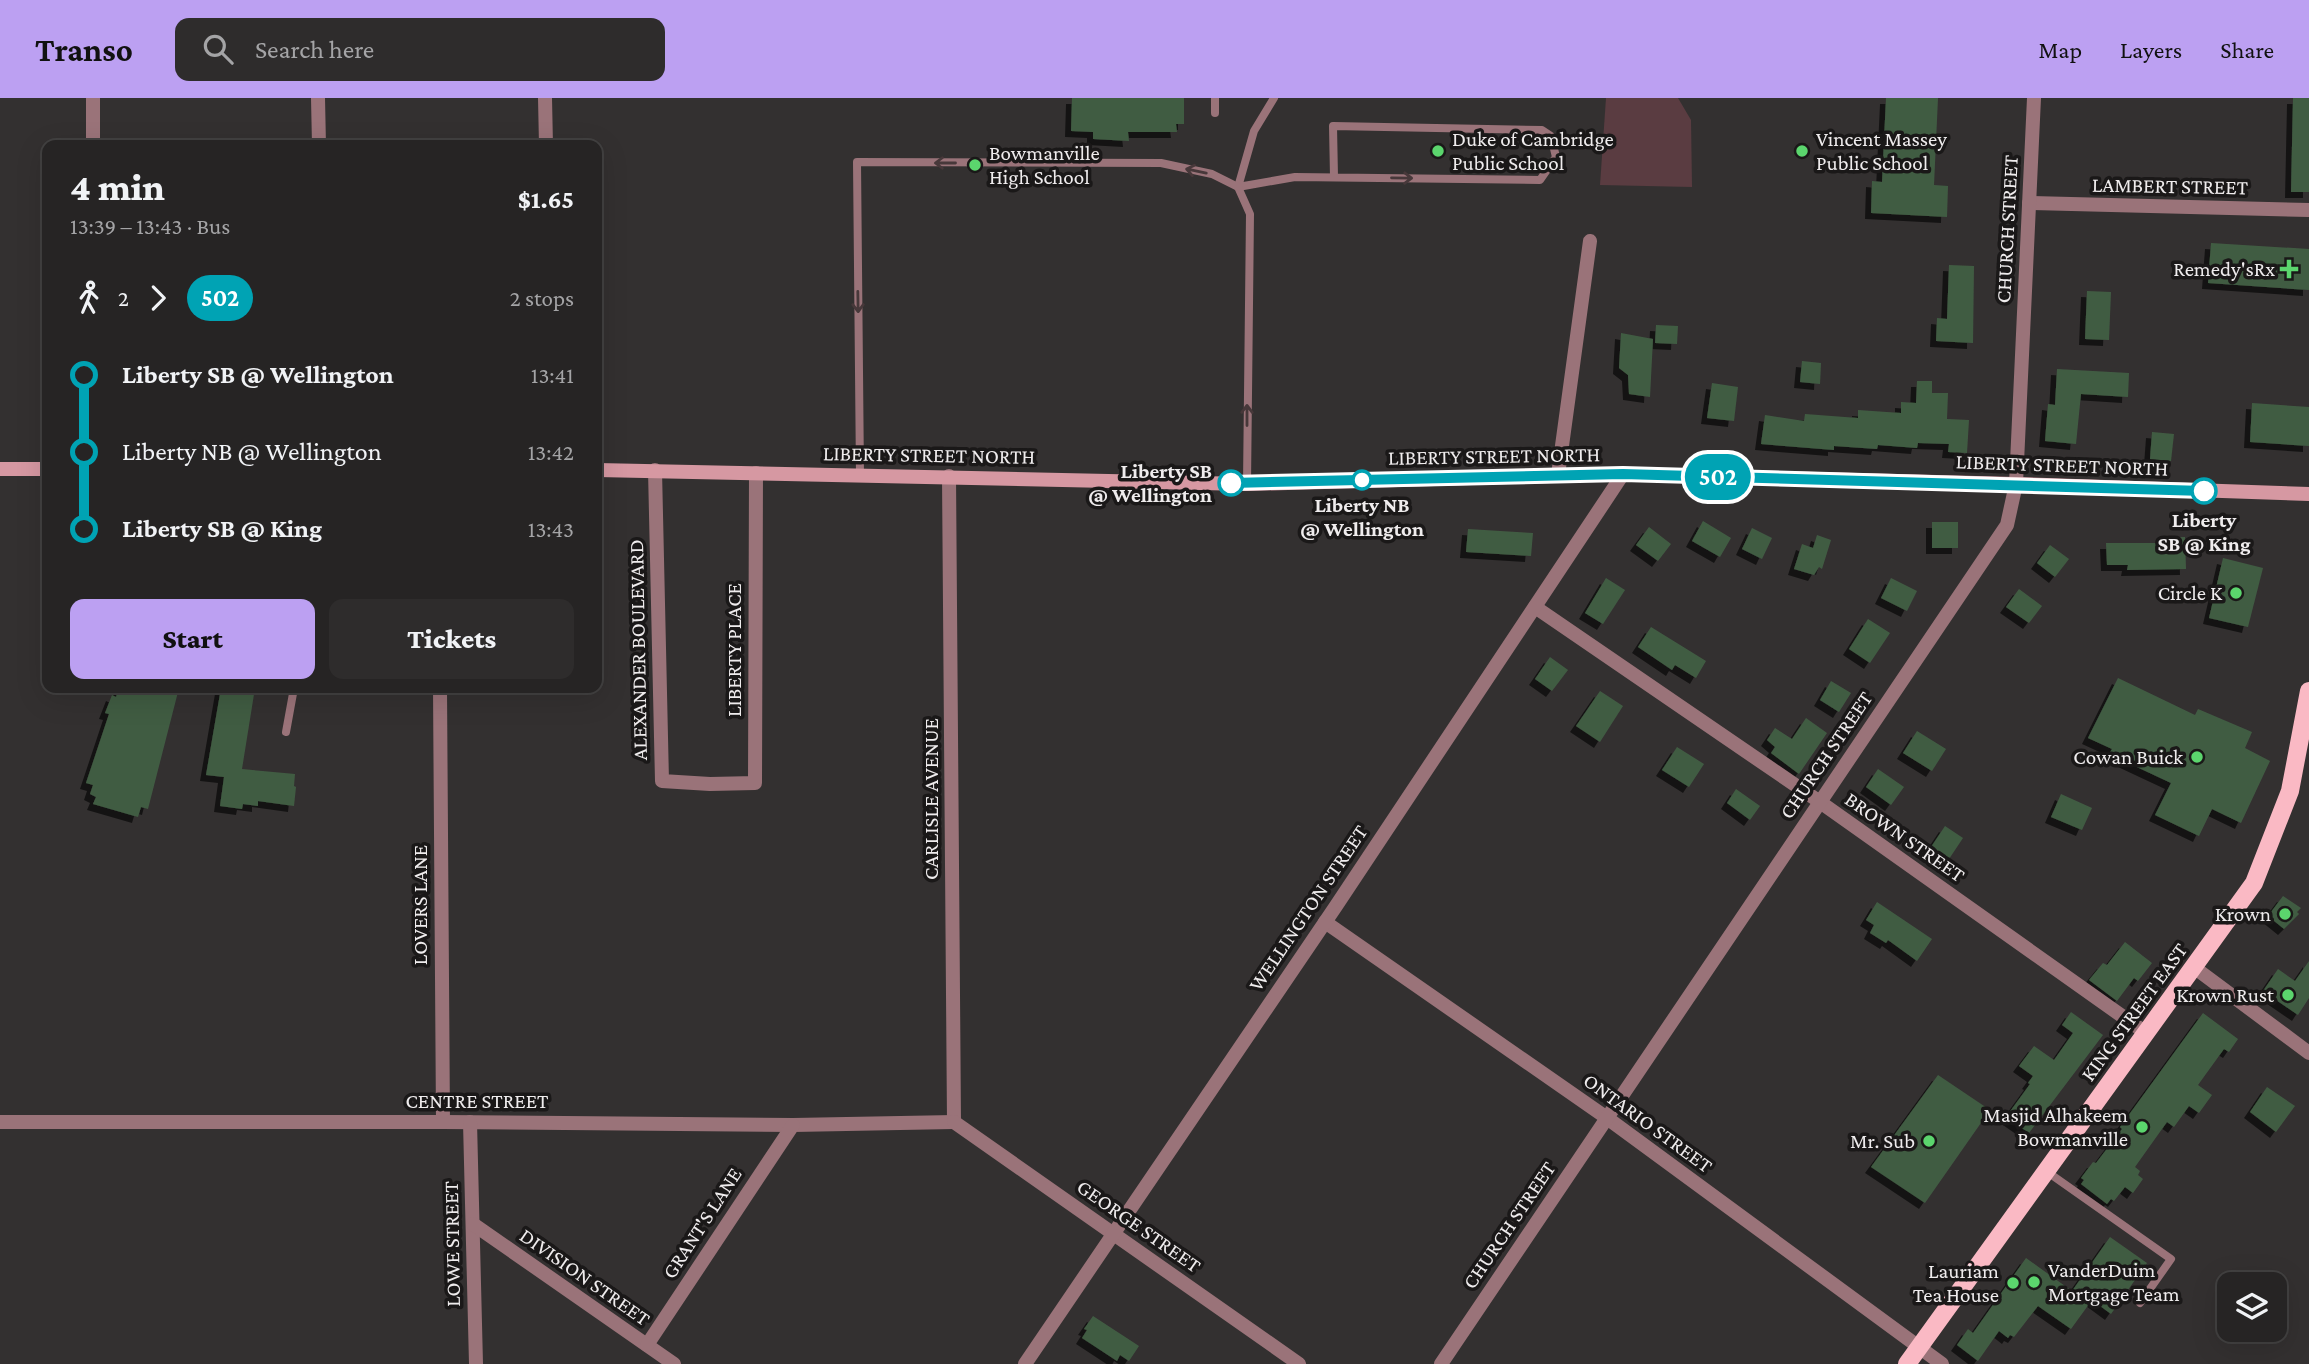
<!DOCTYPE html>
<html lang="en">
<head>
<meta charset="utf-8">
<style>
  :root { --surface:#262424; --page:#2e2c2c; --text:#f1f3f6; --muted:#a4a4a6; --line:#424141; --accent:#bca0f2 }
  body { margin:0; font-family:"Crimson Pro",serif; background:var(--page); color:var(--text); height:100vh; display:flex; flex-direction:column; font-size:26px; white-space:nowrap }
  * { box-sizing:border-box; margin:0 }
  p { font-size:23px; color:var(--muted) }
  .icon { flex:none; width:38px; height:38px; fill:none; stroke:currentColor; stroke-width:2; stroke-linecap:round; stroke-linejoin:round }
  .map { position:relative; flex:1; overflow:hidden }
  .details { position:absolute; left:42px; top:42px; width:560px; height:553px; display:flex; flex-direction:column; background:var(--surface); border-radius:14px; box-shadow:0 7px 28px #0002,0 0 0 2px var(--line) }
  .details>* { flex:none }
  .badge { padding:0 14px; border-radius:23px; font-size:24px; line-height:46px }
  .tools { position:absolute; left:2217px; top:1174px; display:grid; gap:14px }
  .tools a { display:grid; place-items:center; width:70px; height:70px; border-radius:14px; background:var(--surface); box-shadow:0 7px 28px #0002,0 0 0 2px var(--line); font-size:35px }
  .map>.badge { position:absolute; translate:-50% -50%; box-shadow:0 0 0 4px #fff }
  .legs { display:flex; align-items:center; gap:10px; height:77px; padding:0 28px; font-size:23px }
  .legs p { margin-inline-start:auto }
  .summary { display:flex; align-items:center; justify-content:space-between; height:119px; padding:0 28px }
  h1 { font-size:38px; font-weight:800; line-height:52px }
  .primary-button { display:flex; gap:14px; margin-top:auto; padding:14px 28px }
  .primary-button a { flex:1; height:80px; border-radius:14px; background:var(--accent); color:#111; font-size:28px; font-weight:800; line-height:80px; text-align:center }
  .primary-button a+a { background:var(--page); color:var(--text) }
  ul { padding:0 28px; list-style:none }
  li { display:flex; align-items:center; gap:24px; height:77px; font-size:26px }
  li i { display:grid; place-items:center; width:10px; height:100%; margin:0 9px; background:currentColor }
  li i::after { content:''; width:18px; height:18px; margin:-9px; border:5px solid; border-radius:50%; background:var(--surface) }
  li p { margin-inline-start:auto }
  li:first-child i { background:linear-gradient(#0000 50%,currentColor 0) }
  li:last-child i { background:linear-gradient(currentColor 50%,#0000 0) }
  header { display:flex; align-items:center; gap:42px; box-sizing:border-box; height:98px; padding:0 35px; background:var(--accent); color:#111 }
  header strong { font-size:33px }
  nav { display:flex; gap:38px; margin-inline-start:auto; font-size:24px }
  .search { width:490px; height:63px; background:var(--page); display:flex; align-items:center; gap:18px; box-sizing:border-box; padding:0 24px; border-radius:14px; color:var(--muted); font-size:26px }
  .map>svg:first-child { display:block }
  .green { fill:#5a3c41 }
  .building { fill:#415c43; filter:url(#shadow) }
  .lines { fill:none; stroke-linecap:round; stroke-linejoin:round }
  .lane { stroke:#9a7379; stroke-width:8 }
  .street { stroke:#9a7379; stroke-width:14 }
  .secondary { stroke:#d698a2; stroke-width:14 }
  .primary { stroke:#fab9c4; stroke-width:18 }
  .oneway { stroke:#47383a }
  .line-1-casing { stroke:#fff; stroke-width:16 }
  .line-1 { stroke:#00a3b4; stroke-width:10 }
  .poi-dot { fill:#5bd56d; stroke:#1a1818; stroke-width:2.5 }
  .stop-1-dot { fill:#fff; stroke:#00a3b4; stroke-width:3.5 }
  .labels { text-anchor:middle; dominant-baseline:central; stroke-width:7; stroke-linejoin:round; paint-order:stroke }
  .poi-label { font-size:21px; fill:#efeced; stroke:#1a1818; text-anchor:end }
  .street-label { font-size:21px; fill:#efeced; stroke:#1a1818 }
  .stop-label { font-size:21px; font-weight:bold; fill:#efeced; stroke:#1a1818 }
</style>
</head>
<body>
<header>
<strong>Transo</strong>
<div class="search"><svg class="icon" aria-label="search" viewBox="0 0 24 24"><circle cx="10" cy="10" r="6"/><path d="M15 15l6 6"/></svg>Search here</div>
<nav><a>Map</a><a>Layers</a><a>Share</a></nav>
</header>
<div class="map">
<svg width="2309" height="1266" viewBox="0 0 2309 1266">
  <defs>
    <filter id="shadow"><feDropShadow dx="-6" dy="6" stdDeviation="0" flood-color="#0009"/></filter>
  </defs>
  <rect width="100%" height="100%" fill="#333030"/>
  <polygon class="green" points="1606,0 1678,0 1691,22 1692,89 1600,87"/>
  <g class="building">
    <polygon points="1072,0 1184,0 1184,26 1176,26 1177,34 1128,34 1129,43 1093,41 1093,34 1071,33"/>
    <polygon points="1886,0 1938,0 1934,87 1948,88 1947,119 1871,115 1872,83 1882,84"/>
    <polygon points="2293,0 2309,0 2309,94 2291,94"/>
    <polygon points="2211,145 2309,151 2309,192 2208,185"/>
    <polygon points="1949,167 1974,168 1973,245 1936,243 1937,220 1947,221"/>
    <polygon points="2087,193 2111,194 2109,242 2085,241"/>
    <polygon points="1656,227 1678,228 1677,246 1655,245"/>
    <polygon points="1621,235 1653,241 1650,299 1629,296 1628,277 1619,270"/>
    <polygon points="1802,263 1821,265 1820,286 1800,284"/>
    <polygon points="2057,271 2129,275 2128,299 2081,296 2076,346 2045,343 2048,306 2055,307"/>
    <polygon points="1917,283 1932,283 1932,295 1948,295 1947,321 1969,322 1967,355 1948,354 1949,346 1918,345 1917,350 1878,347 1877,351 1834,348 1834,352 1761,346 1765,317 1804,323 1805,316 1858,320 1858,312 1901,315 1901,304 1916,305"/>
    <polygon points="1712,285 1738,289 1734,323 1707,320"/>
    <polygon points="2252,305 2309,309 2309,348 2250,344"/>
    <polygon points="2152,334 2174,336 2171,363 2150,361"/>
    <polygon points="1703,423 1731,440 1720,459 1692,443"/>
    <rect x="1932" y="424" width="26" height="26"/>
    <polygon points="1649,429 1671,446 1658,463 1636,447"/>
    <polygon points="1752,430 1772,440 1762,461 1742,451"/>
    <polygon points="1468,431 1533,435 1531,458 1466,454"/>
    <polygon points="1817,437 1831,442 1822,471 1819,469 1814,477 1794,471 1802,446 1813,450"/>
    <polygon points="2185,439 2186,471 2127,472 2128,467 2107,467 2106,445 2160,445 2159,440"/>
    <polygon points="2050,447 2069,461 2055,479 2037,465"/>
    <polygon points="2223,460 2263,470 2248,529 2209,520"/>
    <polygon points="1606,480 1625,492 1603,526 1585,515"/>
    <polygon points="1891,480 1917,493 1907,513 1881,500"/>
    <polygon points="2019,491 2042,508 2029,525 2006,509"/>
    <polygon points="1868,521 1890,535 1870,565 1849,551"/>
    <polygon points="1651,529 1706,563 1696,580 1675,567 1672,572 1638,549"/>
    <polygon points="1550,559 1568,572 1552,593 1535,581"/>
    <polygon points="2118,580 2195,617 2198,611 2252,634 2245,650 2270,663 2241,725 2212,711 2199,738 2155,717 2171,685 2109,656 2112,651 2088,640"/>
    <polygon points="1831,583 1851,595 1839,614 1820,602"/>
    <polygon points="119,590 179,590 148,711 141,709 138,719 93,706 96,699 90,696 93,687 86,685 109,616 105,615 112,597 116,599"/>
    <polygon points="221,590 255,590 242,671 295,676 294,688 296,689 294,708 258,703 258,708 243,706 242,711 220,708 224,679 206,677"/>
    <polygon points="1600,593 1623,608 1600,644 1576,628"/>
    <polygon points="1806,620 1827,635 1799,676 1771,655 1775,649 1767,642 1775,630 1792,641"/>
    <polygon points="1917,633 1946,651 1932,673 1903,655"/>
    <polygon points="1677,649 1704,666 1689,689 1662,672"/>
    <polygon points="1878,671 1904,689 1891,707 1866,689"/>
    <polygon points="1736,691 1760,708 1750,722 1727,705"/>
    <polygon points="2061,696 2092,710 2082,732 2051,719"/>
    <polygon points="1945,728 1963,740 1945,767 1927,755"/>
    <polygon points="2283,798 2301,810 2297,814 2299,816 2284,831 2268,818"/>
    <polygon points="1877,804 1932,841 1917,863 1888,842 1886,845 1870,835 1874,827 1866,822"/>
    <polygon points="2125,844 2152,865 2138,883 2134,880 2117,903 2089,882 2103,865 2107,867"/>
    <polygon points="2309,863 2309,900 2298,917 2263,893 2278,871 2295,883"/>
    <polygon points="2071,914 2103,937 2029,1035 2006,1019 2030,986 2028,985 2033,978 2019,968 2034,948 2054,962 2073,935 2062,927"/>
    <polygon points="2203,915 2238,941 2229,954 2224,951 2198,987 2212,997 2199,1015 2189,1008 2174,1029 2167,1024 2135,1069 2140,1073 2138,1077 2143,1081 2133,1095 2125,1089 2114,1103 2111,1101 2107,1106 2081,1086 2084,1082 2081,1080 2093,1064 2096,1065 2122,1031 2120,1029"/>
    <polygon points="1938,977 1990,1012 1925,1105 1871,1069"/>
    <polygon points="2267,989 2295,1008 2276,1034 2250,1014"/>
    <polygon points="2110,1139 2147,1165 2111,1216 2092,1202 2071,1231 2038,1208 2014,1239 2010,1237 2008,1240 1999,1233 1978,1263 1957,1247 1968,1231 1973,1235 2026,1160 2072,1193"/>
    <polygon points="1093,1218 1139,1248 1129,1263 1120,1257 1117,1263 1082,1240 1087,1232 1084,1231"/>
  </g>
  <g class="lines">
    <g class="lane">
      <polyline points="1274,0 1254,33 1238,89 1295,79 1540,82 1556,59 1551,38 1542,32 1333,28 1334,79"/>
      <polyline points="1215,15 1215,0"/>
      <polyline points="860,377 857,64 1161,65 1212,76 1238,89 1250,116 1247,386"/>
      <polyline points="286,634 294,590"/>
      <polyline points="2046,1073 2171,1161 2140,1205"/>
    </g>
    <g class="street">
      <polyline points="93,0 93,47"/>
      <polyline points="318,0 319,47"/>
      <polyline points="545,0 546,47"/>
      <polyline points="2029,105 2309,112"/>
      <polyline points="655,372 662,683 710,686 755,685 756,375"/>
      <polyline points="1558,377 1590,143"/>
      <polyline points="949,378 954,1024"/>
      <polyline points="1535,509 1820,704 2146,935"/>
      <polyline points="440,590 443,1024"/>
      <polyline points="1325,824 1607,1020 1942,1266"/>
      <polyline points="2195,870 2309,955"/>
      <polyline points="0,1024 443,1024 793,1027 954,1024"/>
      <polyline points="470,1024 476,1266"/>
      <polyline points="954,1024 1299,1266"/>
      <polyline points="473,1126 674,1266"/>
      <polyline points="647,1247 793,1027"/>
      <polyline points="1025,1266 1336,808 1623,376"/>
      <polyline points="1441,1266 2007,427 2016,386 2034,0"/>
    </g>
    <g class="secondary">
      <polyline points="0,371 47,371"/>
      <polyline points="597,372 1247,386 1623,376 2016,386 2309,396"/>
    </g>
    <polyline class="primary" points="1907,1266 2254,785 2290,693 2309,593"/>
  </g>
  <defs><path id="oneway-shaft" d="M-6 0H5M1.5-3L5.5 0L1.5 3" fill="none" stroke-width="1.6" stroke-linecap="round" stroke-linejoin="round" transform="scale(1.75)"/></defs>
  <g class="oneway">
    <use href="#oneway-shaft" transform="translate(945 65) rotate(-180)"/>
    <use href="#oneway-shaft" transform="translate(1196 73) rotate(-168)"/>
    <use href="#oneway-shaft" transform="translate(1402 80) rotate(1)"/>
    <use href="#oneway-shaft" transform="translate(858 204) rotate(89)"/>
    <use href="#oneway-shaft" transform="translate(1247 317) rotate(-90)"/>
  </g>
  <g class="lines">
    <g class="line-1-casing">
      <polyline id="line-1" points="1231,385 1623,376 2204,393"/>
    </g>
    <use href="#line-1" class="line-1"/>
  </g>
  <g class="poi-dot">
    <circle cx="1438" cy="53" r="7"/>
    <circle cx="1802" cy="53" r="7"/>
    <circle cx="975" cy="67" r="7"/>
    <path d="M2285.5 160.5h7v7h7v7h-7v7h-7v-7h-7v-7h7z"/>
    <circle cx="2236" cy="495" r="7"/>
    <circle cx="2197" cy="659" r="7"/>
    <circle cx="2285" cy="816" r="7"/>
    <circle cx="2288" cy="897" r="7"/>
    <circle cx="2142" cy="1029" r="7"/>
    <circle cx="1929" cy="1043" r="7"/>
    <circle cx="2034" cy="1184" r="7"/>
    <circle cx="2013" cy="1185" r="7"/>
  </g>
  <g class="stop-1-dot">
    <circle cx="1362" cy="382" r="9"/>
    <circle cx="1231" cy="385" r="12"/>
    <circle cx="2204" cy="393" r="12"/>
  </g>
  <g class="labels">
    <g class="poi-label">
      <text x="1452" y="41" text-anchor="start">Duke of Cambridge<tspan x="1452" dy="24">Public School</tspan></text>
      <text x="1816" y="41" text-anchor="start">Vincent Massey<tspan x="1816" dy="24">Public School</tspan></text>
      <text x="989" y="55" text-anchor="start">Bowmanville<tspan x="989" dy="24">High School</tspan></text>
      <text x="2275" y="171">Remedy'sRx</text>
      <text x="2222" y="495">Circle K</text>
      <text x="2183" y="659">Cowan Buick</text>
      <text x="2271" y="816">Krown</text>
      <text x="2274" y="897">Krown Rust</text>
      <text x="2128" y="1017">Masjid Alhakeem<tspan x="2128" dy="24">Bowmanville</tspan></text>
      <text x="1915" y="1043">Mr. Sub</text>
      <text x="2048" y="1172" text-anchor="start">VanderDuim<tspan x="2048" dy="24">Mortgage Team</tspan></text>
      <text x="1999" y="1173">Lauriam<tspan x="1999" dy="24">Tea House</tspan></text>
    </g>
    <g class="street-label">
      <text transform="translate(2170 88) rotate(1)">LAMBERT STREET</text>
      <text transform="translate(2007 131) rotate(-87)">CHURCH STREET</text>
      <text transform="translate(929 357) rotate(1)">LIBERTY STREET NORTH</text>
      <text transform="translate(1494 358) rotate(-1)">LIBERTY STREET NORTH</text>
      <text transform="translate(2062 367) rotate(2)">LIBERTY STREET NORTH</text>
      <text transform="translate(638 552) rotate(-91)">ALEXANDER BOULEVARD</text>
      <text transform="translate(734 552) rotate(-90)">LIBERTY PLACE</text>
      <text transform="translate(1826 657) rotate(-56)">CHURCH STREET</text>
      <text transform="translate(931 701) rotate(-90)">CARLISLE AVENUE</text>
      <text transform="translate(1905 739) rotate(35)">BROWN STREET</text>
      <text transform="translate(420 807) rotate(-90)">LOVERS LANE</text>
      <text transform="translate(1308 810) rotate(-56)">WELLINGTON STREET</text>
      <text transform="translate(2134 914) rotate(-54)">KING STREET EAST</text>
      <text x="477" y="1003">CENTRE STREET</text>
      <text transform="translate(1648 1025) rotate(36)">ONTARIO STREET</text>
      <text transform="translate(702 1125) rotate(-57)">GRANT'S LANE</text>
      <text transform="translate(1509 1127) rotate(-56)">CHURCH STREET</text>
      <text transform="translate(1139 1128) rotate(35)">GEORGE STREET</text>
      <text transform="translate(452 1146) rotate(-91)">LOWE STREET</text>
      <text transform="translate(585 1179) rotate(35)">DIVISION STREET</text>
    </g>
    <g class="stop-label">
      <text x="1212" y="373" text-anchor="end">Liberty SB<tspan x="1212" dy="24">@ Wellington</tspan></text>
      <text x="1362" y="407">Liberty NB<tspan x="1362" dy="24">@ Wellington</tspan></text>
      <text x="2204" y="422">Liberty<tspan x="2204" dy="24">SB @ King</tspan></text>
    </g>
  </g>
</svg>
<div class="tools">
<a><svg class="icon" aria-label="layers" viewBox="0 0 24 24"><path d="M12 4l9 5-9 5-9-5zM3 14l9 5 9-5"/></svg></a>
</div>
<b class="badge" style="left:1718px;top:379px;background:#00a3b4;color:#fff">502</b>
<section class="details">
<div class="summary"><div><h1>4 min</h1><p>13:39 – 13:43 · Bus</p></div><b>$1.65</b></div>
<div class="legs"><svg class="icon" aria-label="walk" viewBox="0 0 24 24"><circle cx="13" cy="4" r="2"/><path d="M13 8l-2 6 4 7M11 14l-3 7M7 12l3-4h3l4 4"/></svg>2<svg class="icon" aria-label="forward" viewBox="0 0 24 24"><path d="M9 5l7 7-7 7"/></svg><b class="badge" style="background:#00a3b4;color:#fff">502</b><p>2 stops</p></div>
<ul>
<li><i style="color:#00a3b4"></i><b>Liberty SB @ Wellington</b><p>13:41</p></li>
<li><i style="color:#00a3b4"></i><span>Liberty NB @ Wellington</span><p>13:42</p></li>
<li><i style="color:#00a3b4"></i><b>Liberty SB @ King</b><p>13:43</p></li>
</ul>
<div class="primary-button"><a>Start</a><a>Tickets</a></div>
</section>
</div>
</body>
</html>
